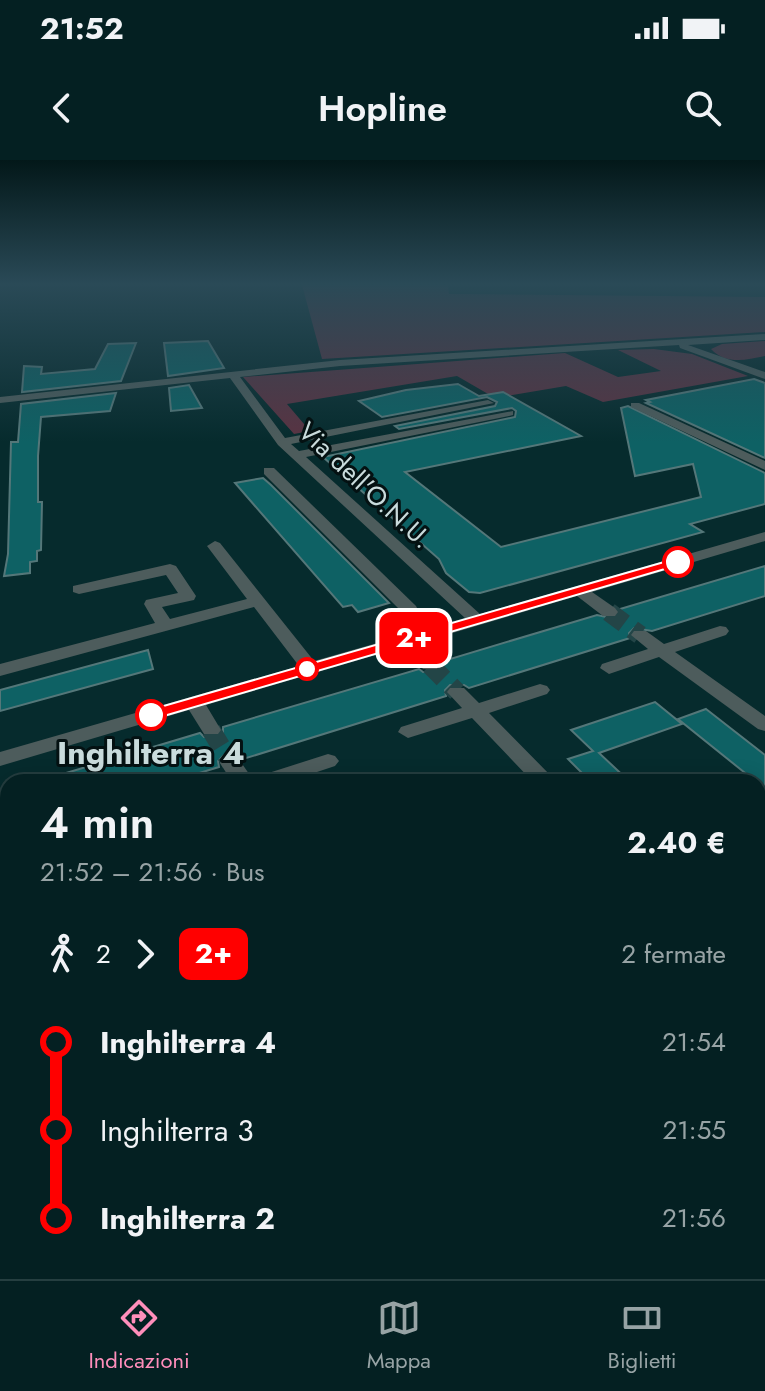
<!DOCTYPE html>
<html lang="it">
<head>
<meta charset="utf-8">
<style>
  :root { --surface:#042022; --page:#0d282a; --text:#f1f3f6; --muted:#97a3a5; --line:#253e40; --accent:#ff8ebb }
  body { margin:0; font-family:Jost,sans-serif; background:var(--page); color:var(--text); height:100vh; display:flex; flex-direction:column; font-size:30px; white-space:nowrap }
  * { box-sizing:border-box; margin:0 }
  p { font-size:26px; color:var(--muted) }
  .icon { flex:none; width:44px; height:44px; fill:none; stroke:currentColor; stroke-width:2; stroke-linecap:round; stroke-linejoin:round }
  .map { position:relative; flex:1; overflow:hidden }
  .details { position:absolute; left:0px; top:614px; width:766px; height:506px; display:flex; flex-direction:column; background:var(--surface); border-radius:24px 24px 0 0; box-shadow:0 4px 20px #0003,0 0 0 2px var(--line) }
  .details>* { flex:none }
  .badge { padding:0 16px; border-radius:12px; font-size:28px; line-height:52px }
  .map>.badge { position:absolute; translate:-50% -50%; box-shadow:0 0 0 4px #fff }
  .legs { display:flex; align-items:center; gap:12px; height:88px; padding:0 40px; font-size:26px }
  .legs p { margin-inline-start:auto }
  .summary { display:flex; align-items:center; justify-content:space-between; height:136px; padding:0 40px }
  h1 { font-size:44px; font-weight:600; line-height:60px }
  ul { padding:0 40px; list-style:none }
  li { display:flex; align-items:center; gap:28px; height:88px; font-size:30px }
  li i { display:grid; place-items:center; width:12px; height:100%; margin:0 10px; background:currentColor }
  li i::after { content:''; width:20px; height:20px; margin:-10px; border:6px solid; border-radius:50%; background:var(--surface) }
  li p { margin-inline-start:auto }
  li:first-child i { background:linear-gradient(#0000 50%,currentColor 0) }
  li:last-child i { background:linear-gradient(currentColor 50%,#0000 0) }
  .status { display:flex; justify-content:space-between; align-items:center; height:56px; padding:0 40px; background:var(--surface); direction:ltr }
  .status svg { height:22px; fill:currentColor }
  header { display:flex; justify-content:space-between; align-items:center; height:104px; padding:0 40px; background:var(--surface); font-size:36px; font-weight:600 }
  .tabs { display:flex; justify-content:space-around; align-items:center; height:112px; border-top:2px solid var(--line); background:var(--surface); font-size:22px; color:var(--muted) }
  .tabs a { display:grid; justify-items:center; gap:4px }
  .tabs .on { color:var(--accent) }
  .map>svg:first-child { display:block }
  .green { fill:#593342 }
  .building { fill:#0e6164; stroke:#547779; stroke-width:2 }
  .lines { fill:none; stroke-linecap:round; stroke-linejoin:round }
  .minor-tunnel { stroke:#234547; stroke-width:19; stroke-dasharray:19 10; stroke-linecap:butt }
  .minor { fill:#4d5c5c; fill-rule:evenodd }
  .line-1 { fill:#f00; stroke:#fff; stroke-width:2 }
  .stop-1-dot { fill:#fff; stroke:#f00; stroke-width:4 }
  .labels { text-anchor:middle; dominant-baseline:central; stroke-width:6; stroke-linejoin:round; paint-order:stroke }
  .far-street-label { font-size:26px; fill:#c9dbdc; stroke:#041112 }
  .stop-label { font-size:32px; font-weight:bold; fill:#c9dbdc; stroke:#041112 }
</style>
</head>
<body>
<div class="status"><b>21:52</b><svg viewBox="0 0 49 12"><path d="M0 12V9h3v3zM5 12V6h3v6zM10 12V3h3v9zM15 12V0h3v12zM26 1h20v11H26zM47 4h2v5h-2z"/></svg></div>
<header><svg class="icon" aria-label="back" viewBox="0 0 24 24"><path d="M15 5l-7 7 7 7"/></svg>Hopline<svg class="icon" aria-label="search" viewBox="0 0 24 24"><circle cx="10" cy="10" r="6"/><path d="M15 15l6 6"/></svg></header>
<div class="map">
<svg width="765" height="1119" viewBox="0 0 765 1119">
  <rect width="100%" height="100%" fill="#062b2d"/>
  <g class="green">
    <polygon points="302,125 448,125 449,134 765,137 765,172 322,199"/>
    <path d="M 765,181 L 765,196 C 746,200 726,205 711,189 L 722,184 Z"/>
    <polygon points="654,189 692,194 748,216 603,242 566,226 495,238 457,216 287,244 310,271 294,274 243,217 565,193 618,217 661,211 618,190"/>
  </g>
  <g class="building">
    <polygon points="208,181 224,208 168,216 164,183"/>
    <polygon points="136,183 121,221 22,232 24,206 42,207 41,214 95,209 108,184"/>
    <polygon points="754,219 765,223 765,298 646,243 650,242 646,240"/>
    <polygon points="458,224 479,236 503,232 581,276 405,312 501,387 701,337 693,304 635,316 621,248 628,246 765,313 765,344 690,364 703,372 480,433 469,432 446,413 439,399 323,297 515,257 516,251 512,248 399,269 395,266 495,246 497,242 487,237 382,257 359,241 406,230"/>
    <polygon points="189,225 202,248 171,251 169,228"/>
    <polygon points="116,233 110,251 41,257 38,296 38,342 42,342 41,390 37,391 37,401 30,402 30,413 4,416 8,394 11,282 18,282 21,244"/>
    <polygon points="263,318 271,325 389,443 358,452 352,445 343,447 235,323"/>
    <polygon points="765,406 765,436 652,471 634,468 629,473 630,478 469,528 464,525 450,525 445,530 446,536 243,599 238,595 224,595 218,601 219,607 170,622 57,622 56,616 200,573 204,577 218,577 223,572 223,567 419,509 423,512 437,512 442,506 440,502 597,455 615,459 620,454 620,449"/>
    <polygon points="148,490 153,509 0,551 0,530"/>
    <polygon points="655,542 682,564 599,593 630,622 591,622 568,599 593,591 571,570"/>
    <polygon points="706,549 765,595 765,629 678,559"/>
  </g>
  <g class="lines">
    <g class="minor-tunnel">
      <polyline points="609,452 640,475"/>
      <polyline points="430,505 457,532"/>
      <polyline points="211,570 231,603"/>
    </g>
    <g class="minor">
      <polygon points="765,174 765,180 688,185 765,212 765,219 680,188 679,185 340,206 240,217 285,278 488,240 494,243 291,284 299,291 513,251 513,255 509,256 306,297 480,454 765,372 765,381 592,432 615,448 618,452 615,456 603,456 577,436 419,483 439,505 437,509 423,509 403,487 206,545 221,570 218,574 204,574 189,550 0,606 0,592 299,506 254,447 0,516 0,504 155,463 144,444 146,440 178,433 166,415 79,434 73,432 73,426 170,404 176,406 196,436 194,440 162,447 170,459 247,439 207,386 215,381 220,383 314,501 465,458 278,285 230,218 0,243 0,237 340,200"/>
      <polygon points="631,243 639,243 765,301 765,310 631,247"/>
      <polygon points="264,308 274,308 416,446 418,450 416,454 404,454 264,314"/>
      <polygon points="720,466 726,467 729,471 726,475 675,492 765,556 765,571 758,569 659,497 609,514 600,508 602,504 648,489 631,475 634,471 646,471 664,484"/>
      <polygon points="540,524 547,526 550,530 547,534 489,553 557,622 533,622 472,558 408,578 398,572 401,567 462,548 447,532 450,528 464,528 479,543"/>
      <polygon points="328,594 335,596 339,601 335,606 287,622 232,622 220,603 224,598 238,598 254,621 256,617"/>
      <polygon points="8,694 8,712 0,715 0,697"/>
      <polygon points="758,824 765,827 765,855 758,852"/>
      <polygon points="0,881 8,884 8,942 0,939"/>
      <polygon points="765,946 765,978 758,981 758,949"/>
      <polygon points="22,1112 58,1112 59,1119 23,1119"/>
      <polygon points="506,1112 551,1112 548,1119 503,1119"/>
    </g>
  </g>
  <linearGradient id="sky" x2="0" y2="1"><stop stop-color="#031819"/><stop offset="0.44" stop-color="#2a4a57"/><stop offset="1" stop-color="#2a4a57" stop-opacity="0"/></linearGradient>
  <rect width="765" height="282" fill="url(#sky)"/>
  <polygon class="line-1" points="678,398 682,399 682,404 157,558 146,558 144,555 146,551"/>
  <g class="stop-1-dot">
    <circle cx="678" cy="402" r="14"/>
    <circle cx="307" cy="509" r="10"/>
    <circle cx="151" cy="555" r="14"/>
  </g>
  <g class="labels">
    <g class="far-street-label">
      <text transform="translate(365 325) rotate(43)">Via dell'O.N.U.</text>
    </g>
    <g class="stop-label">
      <text x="151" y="593">Inghilterra 4</text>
    </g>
  </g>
</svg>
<b class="badge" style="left:414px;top:478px;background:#f00;color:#fff">2+</b>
<section class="details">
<div class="summary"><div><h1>4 min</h1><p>21:52 – 21:56 · Bus</p></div><b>2.40 €</b></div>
<div class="legs"><svg class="icon" aria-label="walk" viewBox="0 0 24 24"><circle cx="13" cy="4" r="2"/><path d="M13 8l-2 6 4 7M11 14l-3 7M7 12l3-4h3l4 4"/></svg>2<svg class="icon" aria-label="forward" viewBox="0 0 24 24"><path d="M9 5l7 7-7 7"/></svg><b class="badge" style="background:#f00;color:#fff">2+</b><p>2 fermate</p></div>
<ul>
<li><i style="color:#f00"></i><b>Inghilterra 4</b><p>21:54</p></li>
<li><i style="color:#f00"></i><span>Inghilterra 3</span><p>21:55</p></li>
<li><i style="color:#f00"></i><b>Inghilterra 2</b><p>21:56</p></li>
</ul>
</section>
</div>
<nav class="tabs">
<a class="on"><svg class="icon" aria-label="directions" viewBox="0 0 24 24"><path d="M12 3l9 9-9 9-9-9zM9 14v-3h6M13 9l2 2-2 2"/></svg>Indicazioni</a>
<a><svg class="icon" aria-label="map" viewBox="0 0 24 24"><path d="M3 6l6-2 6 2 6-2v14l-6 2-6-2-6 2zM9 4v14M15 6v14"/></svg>Mappa</a>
<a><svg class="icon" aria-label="tickets" viewBox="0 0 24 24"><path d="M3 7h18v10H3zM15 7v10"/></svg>Biglietti</a>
</nav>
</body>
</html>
